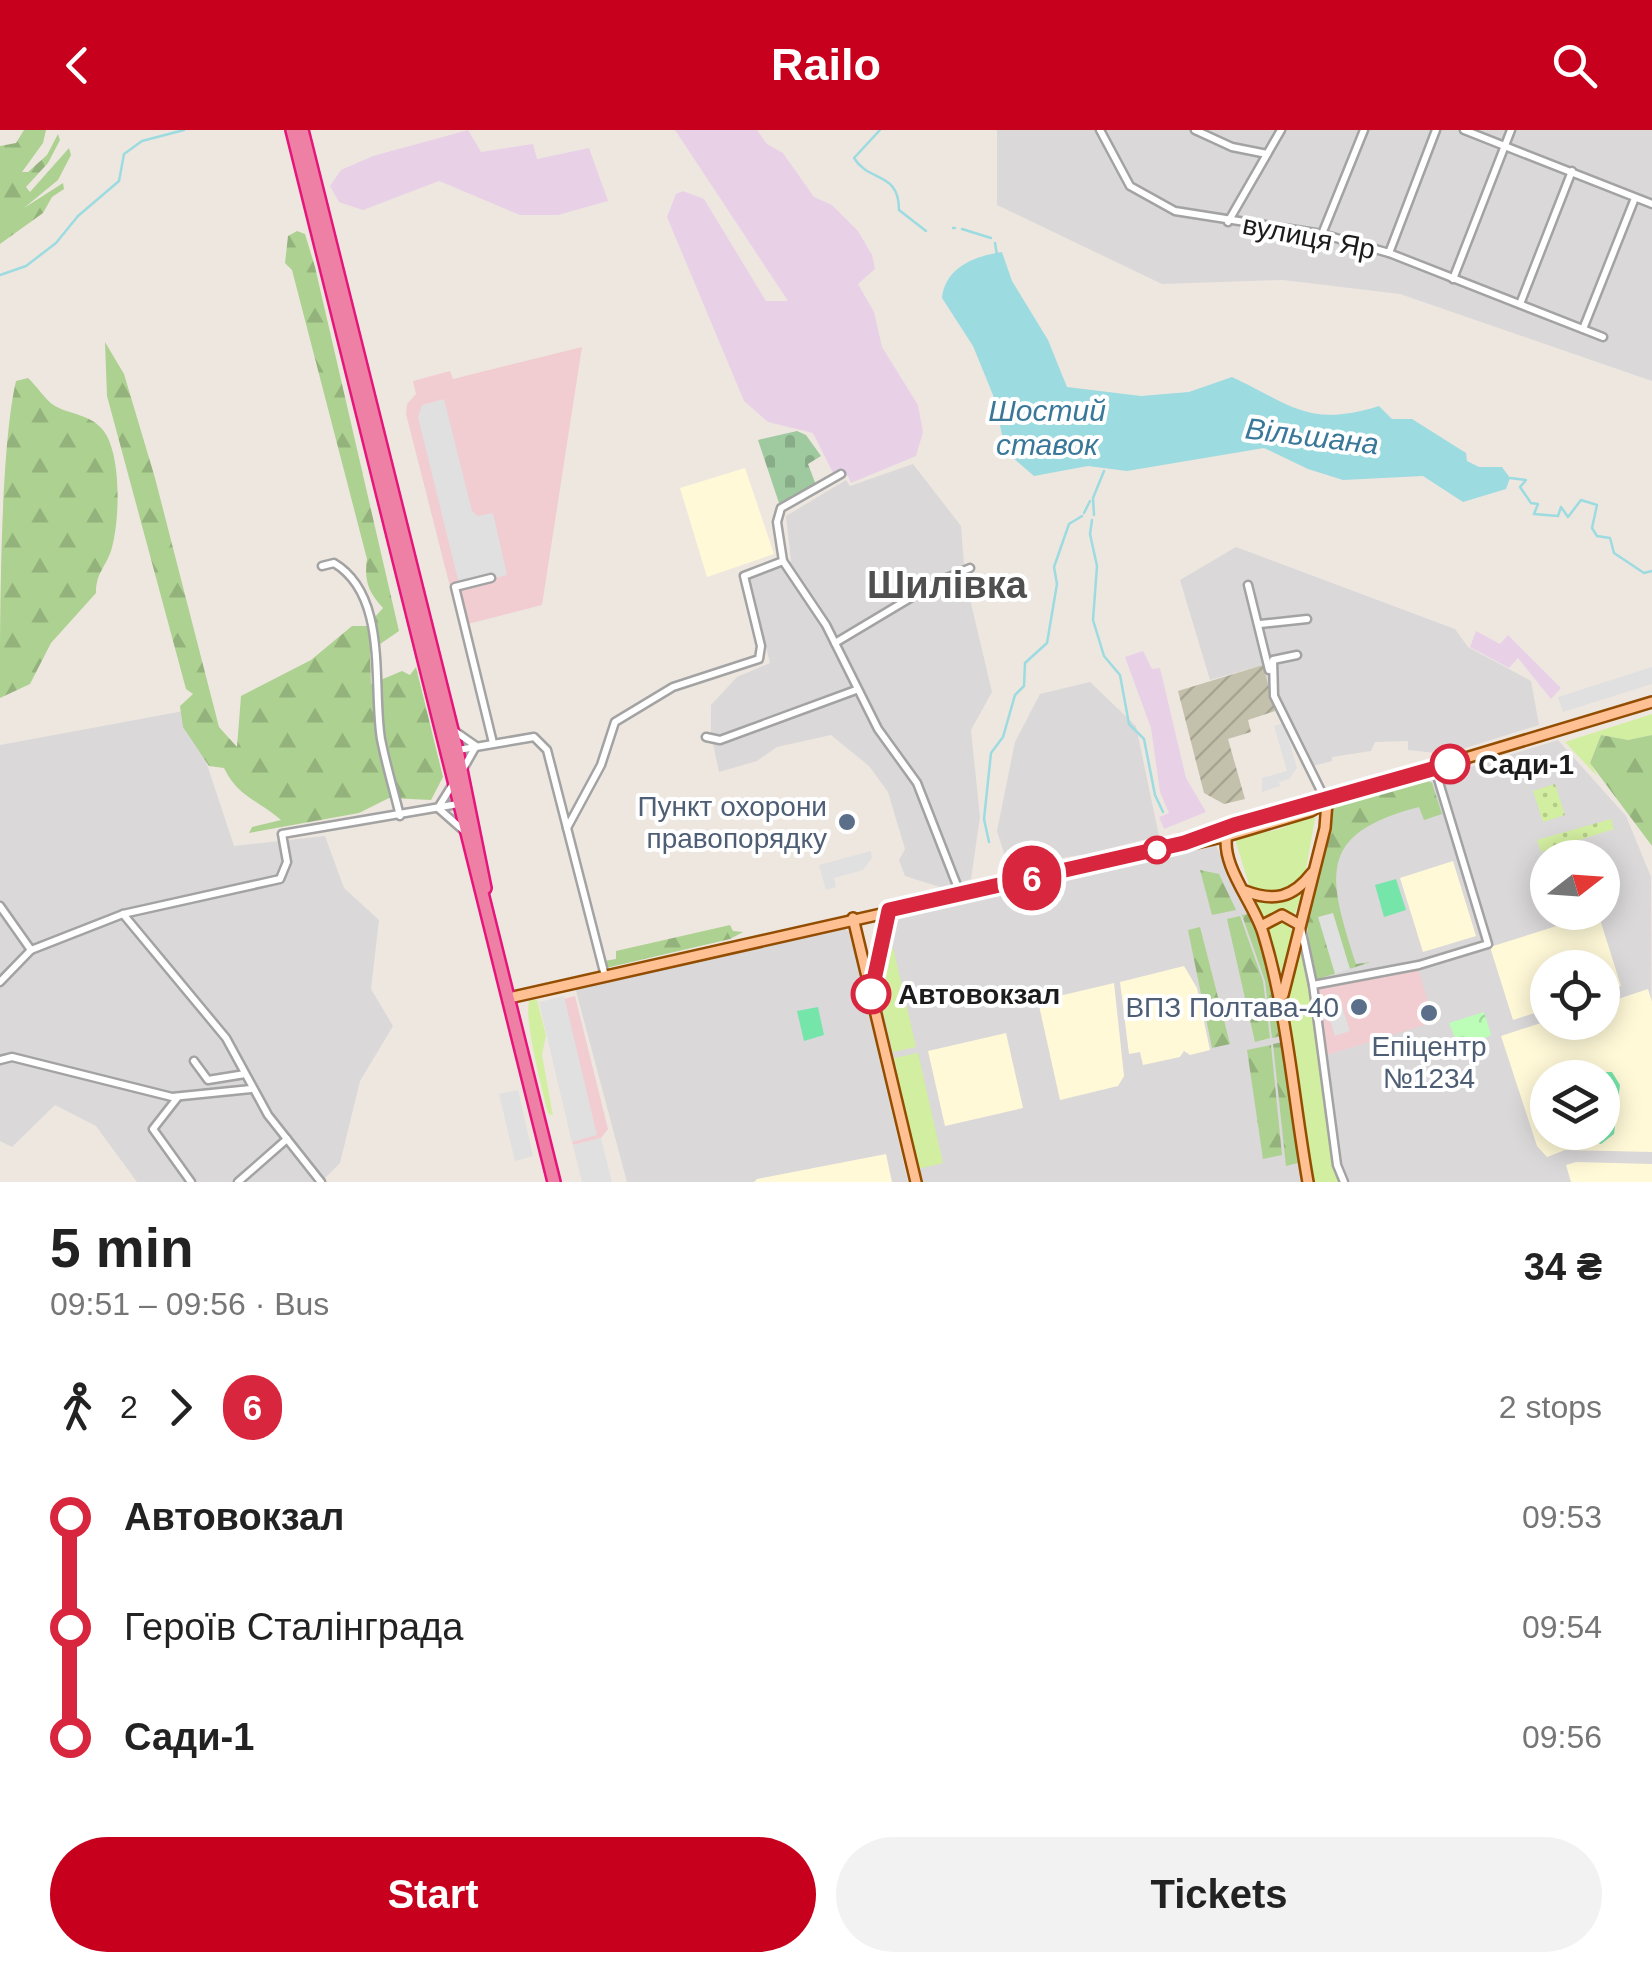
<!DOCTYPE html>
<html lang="en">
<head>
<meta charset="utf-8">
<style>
  :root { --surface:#fff; --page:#f2f2f2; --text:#222; --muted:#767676; --accent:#c7001d }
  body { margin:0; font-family:Helvetica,sans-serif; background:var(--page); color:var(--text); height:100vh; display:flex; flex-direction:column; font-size:38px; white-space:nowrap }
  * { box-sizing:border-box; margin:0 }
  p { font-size:32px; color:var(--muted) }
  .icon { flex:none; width:55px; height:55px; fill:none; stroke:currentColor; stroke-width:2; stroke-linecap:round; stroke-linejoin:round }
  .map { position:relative; height:1052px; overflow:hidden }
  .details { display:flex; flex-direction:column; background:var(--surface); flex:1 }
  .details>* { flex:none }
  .badge { padding:0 20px; border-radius:32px; font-size:35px; line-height:65px }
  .needle { width:65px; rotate:73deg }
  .tools { position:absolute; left:1530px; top:710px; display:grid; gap:20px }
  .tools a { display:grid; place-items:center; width:90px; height:90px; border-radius:50%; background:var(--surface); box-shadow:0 5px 25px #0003; font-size:50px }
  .map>.badge { position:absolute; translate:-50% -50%; box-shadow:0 0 0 5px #fff }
  .legs { display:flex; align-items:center; gap:15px; height:110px; padding:0 50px; font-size:32px }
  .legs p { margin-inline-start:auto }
  .headline { display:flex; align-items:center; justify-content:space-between; height:170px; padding:0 50px }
  h1 { font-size:55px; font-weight:600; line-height:75px }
  .button { display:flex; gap:20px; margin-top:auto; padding:20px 50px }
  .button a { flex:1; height:115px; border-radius:60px; background:var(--accent); color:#fff; font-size:40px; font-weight:600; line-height:115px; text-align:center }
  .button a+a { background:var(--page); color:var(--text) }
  ul { padding:0 50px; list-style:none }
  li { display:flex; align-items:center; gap:35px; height:110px; font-size:38px }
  li i { display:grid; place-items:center; width:15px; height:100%; margin:0 12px; background:currentColor }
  li i::after { content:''; width:25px; height:25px; margin:-12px; border:8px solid; border-radius:50%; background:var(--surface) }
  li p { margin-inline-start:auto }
  li:first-child i { background:linear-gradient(#0000 50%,currentColor 0) }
  li:last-child i { background:linear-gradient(currentColor 50%,#0000 0) }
  header { display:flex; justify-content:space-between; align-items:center; height:130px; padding:0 50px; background:var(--accent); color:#fff; font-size:45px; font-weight:600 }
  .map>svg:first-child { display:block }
  .residential { fill:#dad8d9; fill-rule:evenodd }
  .commercial { fill:#f1cdd1 }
  .industrial { fill:#e8d1e7 }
  .education { fill:#fff9d8; fill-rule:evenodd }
  .construction { fill:url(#construction-furrows) }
  .grass { fill:#d2eea0 }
  .forest { fill:url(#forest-firs) }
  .cemetery { fill:url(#cemetery-stones) }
  .park { fill:url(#park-crowns) }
  .garden { fill:url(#garden-dots) }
  .pitch { fill:#76e5aa }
  .parking { fill:#e0e0e0 }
  .water { fill:#9cdbe0 }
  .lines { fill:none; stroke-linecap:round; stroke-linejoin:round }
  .stream { stroke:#9cdbe0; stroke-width:2.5 }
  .minor-casing { stroke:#a3a3a3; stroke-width:11 }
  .major-casing { stroke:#934d00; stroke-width:14 }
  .highway-casing { stroke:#e5157b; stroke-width:16 }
  .minor { stroke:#fff; stroke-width:6 }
  .major { stroke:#ffc194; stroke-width:9 }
  .highway { stroke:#ed80a4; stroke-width:11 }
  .line-1-casing { stroke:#fff; stroke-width:22 }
  .line-1 { stroke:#d7263d; stroke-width:15 }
  .stop-1-dot { fill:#fff; stroke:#d7263d; stroke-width:5 }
  .service-dot { fill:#5c6f8a; stroke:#fff; stroke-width:4 }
  .labels { text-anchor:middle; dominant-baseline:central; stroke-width:8; stroke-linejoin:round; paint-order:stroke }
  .street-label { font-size:28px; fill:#1c1c1c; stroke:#fff }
  .stop-label { font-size:28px; font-weight:bold; fill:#1c1c1c; stroke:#fff; text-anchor:start }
  .service-label { font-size:28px; fill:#4e5e75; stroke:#fff; text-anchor:end }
  .water-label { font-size:30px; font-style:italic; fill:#3a789a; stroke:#fff }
  .district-label { font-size:38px; font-weight:bold; fill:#4f4f4f; stroke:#fff }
</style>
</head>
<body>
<header><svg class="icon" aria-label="back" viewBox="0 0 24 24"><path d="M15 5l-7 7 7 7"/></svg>Railo<svg class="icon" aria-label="search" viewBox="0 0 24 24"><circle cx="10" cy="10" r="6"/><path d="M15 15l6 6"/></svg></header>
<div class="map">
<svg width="1652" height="1052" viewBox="0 0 1652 1052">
  <defs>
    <pattern id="construction-furrows" width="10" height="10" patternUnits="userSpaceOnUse" patternTransform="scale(2.5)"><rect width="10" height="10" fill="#c3c0ab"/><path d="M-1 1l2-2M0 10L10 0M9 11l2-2" fill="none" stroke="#a7a493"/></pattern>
    <pattern id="forest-firs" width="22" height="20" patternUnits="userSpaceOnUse" patternTransform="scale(2.5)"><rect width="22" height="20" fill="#add191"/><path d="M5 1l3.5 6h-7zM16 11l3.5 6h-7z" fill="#94b37c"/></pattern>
    <pattern id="cemetery-stones" width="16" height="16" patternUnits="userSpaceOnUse" patternTransform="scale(2.5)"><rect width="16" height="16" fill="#9fc99f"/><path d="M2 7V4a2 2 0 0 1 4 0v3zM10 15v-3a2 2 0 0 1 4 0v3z" fill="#88ac88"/></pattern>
    <pattern id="park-crowns" width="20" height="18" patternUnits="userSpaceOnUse" patternTransform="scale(2.5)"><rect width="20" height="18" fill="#bcfeb7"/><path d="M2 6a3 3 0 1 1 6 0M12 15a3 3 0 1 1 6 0" fill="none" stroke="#a1d99d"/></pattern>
    <pattern id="garden-dots" width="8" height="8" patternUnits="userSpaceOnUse" patternTransform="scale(2.5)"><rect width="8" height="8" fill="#d2eea0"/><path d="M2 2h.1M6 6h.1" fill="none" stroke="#b4cc89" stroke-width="1.8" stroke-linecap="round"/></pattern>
  </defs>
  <rect width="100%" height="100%" fill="#eee7e0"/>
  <g class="residential">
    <polygon points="997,0 1652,0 1652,251 1400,164 1283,150 1162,154 997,75"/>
    <polygon points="913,334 961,396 965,448 992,562 971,600 980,687 971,749 943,758 905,746 899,730 905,719 888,662 869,636 831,605 777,617 757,631 719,642 711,604 711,575 737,547 770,533 749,449 791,431 786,386 846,350 850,356"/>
    <polygon points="1236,417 1455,499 1468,517 1531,551 1539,595 1446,624 1408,620 1408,611 1375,612 1371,621 1332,627 1332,631 1309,637 1277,562 1270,563 1263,535 1210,550 1180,450"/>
    <polygon points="1090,552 1136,596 1159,706 1087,724 1008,736 997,701 1015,612 1040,564"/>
    <polygon points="189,580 234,716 325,706 344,758 379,790 371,859 393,896 360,951 340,1033 321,1052 137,1052 96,996 55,975 12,1017 0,1011 0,615"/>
    <path d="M 1558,610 L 1626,686 L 1651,747 L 1652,1052 L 1350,1052 L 1342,1033 L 1327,925 L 1434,891 L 1317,857 L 1309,803 L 1337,678 ZM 1548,728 L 1602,728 L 1602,782 L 1548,782 ZM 1548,838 L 1602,838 L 1602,892 L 1548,892 ZM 1548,948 L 1602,948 L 1602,1002 L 1548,1002 Z"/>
    <polygon points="1215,714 1258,796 1278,869 1302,1052 921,1052 877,861 887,800 894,789"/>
    <polygon points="842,797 850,802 908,1052 627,1052 575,857"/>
  </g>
  <g class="commercial">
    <polygon points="582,217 542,475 460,496 406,284 407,274 416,264 413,251 450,241 453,249"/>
    <polygon points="1418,838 1434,892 1327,925 1317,857"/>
    <polygon points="575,866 608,999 601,1008 573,1015 540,875"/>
  </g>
  <g class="industrial">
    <polygon points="468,0 481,22 533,14 537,29 589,18 608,71 558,85 520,85 439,51 363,80 339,72 330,56 341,40 373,26"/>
    <polygon points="675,0 757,0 767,14 783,23 814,67 832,75 858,101 872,125 875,139 858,154 874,182 882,217 918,275 923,302 916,326 851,353 848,346 833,343 813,303 768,292 744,271 667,87 676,64 683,61 704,69 766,171 788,171"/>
    <polygon points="1476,501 1500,514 1508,505 1561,558 1551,569 1518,528 1509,538 1470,517"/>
    <polygon points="1143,521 1152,539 1160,538 1186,648 1206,682 1164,699 1159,687 1169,683 1160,662 1151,598 1125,527"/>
  </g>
  <g class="education">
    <polygon points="745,338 774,424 707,447 680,358"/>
    <polygon points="1453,731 1476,806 1423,822 1400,748"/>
    <polygon points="1598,783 1621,856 1603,862 1602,838 1548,838 1547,879 1513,890 1490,817"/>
    <polygon points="1184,836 1197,858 1210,920 1190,925 1184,921 1180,927 1143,935 1140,922 1129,924 1120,852"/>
    <polygon points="1114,853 1124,946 1118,956 1060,970 1038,871"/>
    <path d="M 1648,859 L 1652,872 L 1652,1022 L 1565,1020 L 1547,1027 L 1537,1016 L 1501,906 L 1547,891 L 1602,892 L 1603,874 ZM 1548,948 L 1602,948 L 1602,1002 L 1548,1002 Z"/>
    <polygon points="1006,903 1023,978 945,996 928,921"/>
    <polygon points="886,1024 892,1052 754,1052 757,1049"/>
    <polygon points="1576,1032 1652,1034 1652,1052 1571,1052 1566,1035"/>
  </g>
  <polygon class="construction" points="1263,535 1275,581 1248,590 1251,602 1228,609 1245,669 1224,674 1204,663 1178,561"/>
  <g class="grass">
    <polygon points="1652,584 1652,605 1628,610 1601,605 1590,632 1597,646 1565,612"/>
    <path d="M 1316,683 L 1305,744 C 1289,762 1273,768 1250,758 L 1235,709 L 1280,699 Z"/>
    <polygon points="1298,761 1302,764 1294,786 1281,781 1261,787 1253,771 1276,771"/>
    <polygon points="1283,789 1294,803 1283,847 1267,799"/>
    <polygon points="1301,805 1333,1032 1339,1052 1312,1052 1288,871"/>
    <polygon points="893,817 916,917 893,922 877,857"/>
    <path d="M 530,869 L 537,870 L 546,905 L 542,925 L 553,986 L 548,983 C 543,962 522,884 530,869 Z"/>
    <polygon points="918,923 943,1033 918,1039 894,928"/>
  </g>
  <g class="forest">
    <polygon points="24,0 46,0 43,13 22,42 28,42 47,25 58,4 60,10 48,33 26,57 30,62 69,18 71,25 58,50 24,78 63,53 64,59 52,67 43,83 0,114 0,16 16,13"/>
    <path d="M 297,101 L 305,104 L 315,137 L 399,501 L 370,521 L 371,554 L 402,541 L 410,545 L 416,537 L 443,647 L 431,670 L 389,668 L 359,683 L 249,703 L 252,697 L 281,690 C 258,670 238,667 224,638 L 209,636 L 183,597 L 180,576 L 193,564 L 186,559 L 107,266 L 105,212 L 124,244 L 155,348 L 219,597 L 237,617 L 241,566 L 311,530 L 352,496 L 367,496 L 383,478 C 368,462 364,450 367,429 L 292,140 L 285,133 L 288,106 Z"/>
    <path d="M 28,248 C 37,256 45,270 55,276 C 71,285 90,284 103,300 C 122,324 120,392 111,421 C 105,438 96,443 96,463 L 51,513 L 30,554 L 0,568 C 0,487 0,320 16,251 Z"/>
    <polygon points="1601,605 1628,610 1652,605 1652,716 1590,633"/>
    <path d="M 1424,648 L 1432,653 L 1442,684 L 1424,690 L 1419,677 C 1314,704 1329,748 1356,834 L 1371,832 L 1315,850 L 1306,790 L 1334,675 Z"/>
    <polygon points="1200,740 1219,744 1236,780 1212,785"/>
    <polygon points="1250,784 1268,833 1281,906 1272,908 1265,851 1242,785"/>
    <polygon points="1240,786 1263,851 1270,908 1255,912 1227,789"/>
    <polygon points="730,795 733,801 743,802 730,809 606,838 604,831 616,829 616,821"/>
    <polygon points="1200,797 1230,914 1212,918 1188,800"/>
    <polygon points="1283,912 1298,1033 1286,1036 1273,914"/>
    <polygon points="1271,915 1282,1025 1263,1029 1247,920"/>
  </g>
  <polygon class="cemetery" points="797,301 806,305 821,326 808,334 816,355 779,373 758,310"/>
  <polygon class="park" points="1484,882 1491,905 1460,920 1449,893"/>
  <g class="garden">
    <polygon points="1555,654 1565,685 1543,692 1533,661"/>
    <polygon points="1611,689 1614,699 1541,722 1537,710"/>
  </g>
  <g class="pitch">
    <polygon points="1396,749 1406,780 1384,787 1375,755"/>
    <polygon points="818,877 824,905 804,911 797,881"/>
    <polygon points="1599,942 1612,942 1620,955 1614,1004 1601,1014 1590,1010 1586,1003 1602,1002 1602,948 1592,947"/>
  </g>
  <g class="parking">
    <polygon points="444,269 472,381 478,386 493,383 507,445 460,458 418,287 422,275"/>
    <polygon points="1652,537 1652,554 1563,582 1558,567"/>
    <polygon points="1284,593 1297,638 1289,649 1279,652 1280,656 1262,662 1262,648 1287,641 1274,596"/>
    <polygon points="871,721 872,728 863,740 834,748 836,757 826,760 819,735"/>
    <polygon points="1333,783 1350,839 1335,844 1318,787"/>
    <polygon points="1338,864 1350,901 1335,906 1323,869"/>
    <polygon points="564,866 597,1005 572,1012 539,872"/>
    <polygon points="518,960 533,1026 515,1031 499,964"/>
    <polygon points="601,1008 612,1052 582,1052 573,1015"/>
  </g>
  <path class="water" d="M 1002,122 L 1012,151 L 1048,210 L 1067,257 L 1141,266 L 1189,262 L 1232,247 C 1292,275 1308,298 1379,276 L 1392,289 L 1412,289 L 1466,323 L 1467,331 L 1479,337 L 1502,337 L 1510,348 L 1506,359 L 1463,372 L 1423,346 L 1343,350 L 1308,339 L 1264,318 L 1127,341 L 1088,336 L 1034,346 L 1006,322 L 993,265 L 973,216 L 942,168 C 945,138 974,126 1002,122 Z"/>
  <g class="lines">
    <g class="stream">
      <path d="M 880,0 L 854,28 C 869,53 899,41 899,80 L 926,101"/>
      <polyline points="953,98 955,98"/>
      <polyline points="962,99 991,108"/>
      <polyline points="995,113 997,125"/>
      <polyline points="0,145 26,136 56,113 78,86 119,51 124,24 142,11 184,0"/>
      <polyline points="1510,348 1526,350 1520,357 1531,373 1538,374 1534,384 1558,386 1561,377 1568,387 1581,370 1597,375 1592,398 1597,406 1610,408 1614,423 1644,443 1652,441"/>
      <polyline points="1084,383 1090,371"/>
      <polyline points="1094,385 1093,368 1104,341"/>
      <polyline points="1092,390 1090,404 1097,436 1093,490 1104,526 1120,545 1129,594 1144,609 1155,665 1163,682"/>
      <polyline points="989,712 984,689 991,623 1003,607 1015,565 1024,556 1025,533 1047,513 1057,454 1054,437 1069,394 1082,386"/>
    </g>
    <g class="minor-casing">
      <g id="minor">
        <polyline points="1100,0 1130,56 1175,81 1322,104 1389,123 1603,207"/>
        <polyline points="1195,0 1232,17 1267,24"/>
        <polyline points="1464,0 1652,74"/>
        <polyline points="1228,92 1281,0"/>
        <polyline points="1322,104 1364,0"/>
        <polyline points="1389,123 1436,0"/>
        <polyline points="1453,149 1511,0"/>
        <polyline points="1520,174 1572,41"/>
        <polyline points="1583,199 1635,68"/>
        <polyline points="783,431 826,495 878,599 917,653 960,763"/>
        <path d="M 322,436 L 334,433 C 389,466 372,555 381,609 C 386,635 394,661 400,686"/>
        <polyline points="491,448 455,457 493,613"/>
        <polyline points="1248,455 1269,540"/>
        <polyline points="1260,494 1307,489"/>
        <polyline points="835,513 937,452 970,438"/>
        <polyline points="1297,525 1273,530 1274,566 1326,671"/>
        <polyline points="456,602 476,616 463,639"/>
        <polyline points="706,607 720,610 856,560"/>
        <polyline points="458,620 534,607 547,620 605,846"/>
        <polyline points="453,654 438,678 463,700"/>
        <polyline points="567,698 601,635 615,592 673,557 759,529 761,516 744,446 783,431 777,392 781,378 841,344"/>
        <polyline points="0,776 31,820"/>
        <polyline points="123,784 226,908 268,985 321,1052"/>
        <polyline points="1301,798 1313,855 1337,1035 1344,1052"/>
        <polyline points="0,852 31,820 123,784 280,749 287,732 282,704 458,674"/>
        <polyline points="1313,855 1419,835 1488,814 1435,639"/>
        <polyline points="0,930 12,927 172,967 251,959"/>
        <polyline points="194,931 208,950 245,944"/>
        <polyline points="178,967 153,999 191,1052"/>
        <polyline points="238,1052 287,1009"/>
      </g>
    </g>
    <g class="major-casing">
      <g id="major">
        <polyline points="1213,704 1652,572"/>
        <path d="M 1227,704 C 1220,735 1254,773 1263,803 C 1288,885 1293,968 1308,1052"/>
        <path d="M 1245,761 C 1274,772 1293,768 1312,743"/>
        <polyline points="853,788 916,1052"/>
        <polyline points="1261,796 1282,785 1300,795"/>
        <polyline points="872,860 889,780"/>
        <polyline points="1283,865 1325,698 1327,672"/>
        <polyline points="509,868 1227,706 1311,681 1327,672"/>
      </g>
    </g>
    <g class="highway-casing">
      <g id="highway">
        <polyline points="292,0 554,1052"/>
        <polyline points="302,0 457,620 485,758"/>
      </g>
    </g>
    <use href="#minor" class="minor"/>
    <use href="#major" class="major"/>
    <use href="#highway" class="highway"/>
  </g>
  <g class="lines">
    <g class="line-1-casing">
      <polyline id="line-1" points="871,864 889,780 1184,713 1234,695 1450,634"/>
    </g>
    <use href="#line-1" class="line-1"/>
  </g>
  <g class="stop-1-dot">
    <circle cx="1450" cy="634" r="18"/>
    <circle cx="1157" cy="720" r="12"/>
    <circle cx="871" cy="864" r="18"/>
  </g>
  <g class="service-dot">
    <circle cx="847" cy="692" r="10"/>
    <circle cx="1359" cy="877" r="10"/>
    <circle cx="1429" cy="883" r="10"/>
  </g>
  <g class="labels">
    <g class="street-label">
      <text transform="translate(1309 107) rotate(11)">вулиця Яр</text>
    </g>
    <g class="stop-label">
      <text x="1478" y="634">Сади-1</text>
      <text x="898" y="864">Автовокзал</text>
    </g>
    <g class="service-label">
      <text x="827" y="676">Пункт охорони<tspan x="827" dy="32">правопорядку</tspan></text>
      <text x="1339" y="877">ВПЗ Полтава-40</text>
      <text x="1429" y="916" text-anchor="middle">Епіцентр<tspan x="1429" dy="32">№1234</tspan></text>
    </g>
    <g class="water-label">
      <text x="1047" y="280">Шостий<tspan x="1047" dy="34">ставок</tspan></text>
      <text transform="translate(1312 306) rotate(7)">Вільшана</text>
    </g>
    <g class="district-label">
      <text x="947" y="455">Шилівка</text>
    </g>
  </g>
</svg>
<div class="tools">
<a><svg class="needle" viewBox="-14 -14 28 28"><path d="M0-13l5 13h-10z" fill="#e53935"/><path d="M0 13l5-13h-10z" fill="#767676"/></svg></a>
<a><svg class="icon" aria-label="locate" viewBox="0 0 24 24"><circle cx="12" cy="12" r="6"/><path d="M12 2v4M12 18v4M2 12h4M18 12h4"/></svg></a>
<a><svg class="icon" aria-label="layers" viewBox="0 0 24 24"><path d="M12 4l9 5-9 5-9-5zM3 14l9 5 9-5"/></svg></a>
</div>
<b class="badge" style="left:1032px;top:748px;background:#d7263d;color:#fff">6</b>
</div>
<section class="details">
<div class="headline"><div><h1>5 min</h1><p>09:51 – 09:56 · Bus</p></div><b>34 ₴</b></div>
<div class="legs"><svg class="icon" aria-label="walk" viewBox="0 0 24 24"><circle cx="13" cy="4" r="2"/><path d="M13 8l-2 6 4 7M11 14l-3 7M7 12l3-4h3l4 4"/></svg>2<svg class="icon" aria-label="forward" viewBox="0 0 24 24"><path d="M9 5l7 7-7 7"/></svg><b class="badge" style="background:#d7263d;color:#fff">6</b><p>2 stops</p></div>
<ul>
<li><i style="color:#d7263d"></i><b>Автовокзал</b><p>09:53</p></li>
<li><i style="color:#d7263d"></i><span>Героїв Сталінграда</span><p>09:54</p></li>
<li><i style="color:#d7263d"></i><b>Сади-1</b><p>09:56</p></li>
</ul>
<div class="button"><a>Start</a><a>Tickets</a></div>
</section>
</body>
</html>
